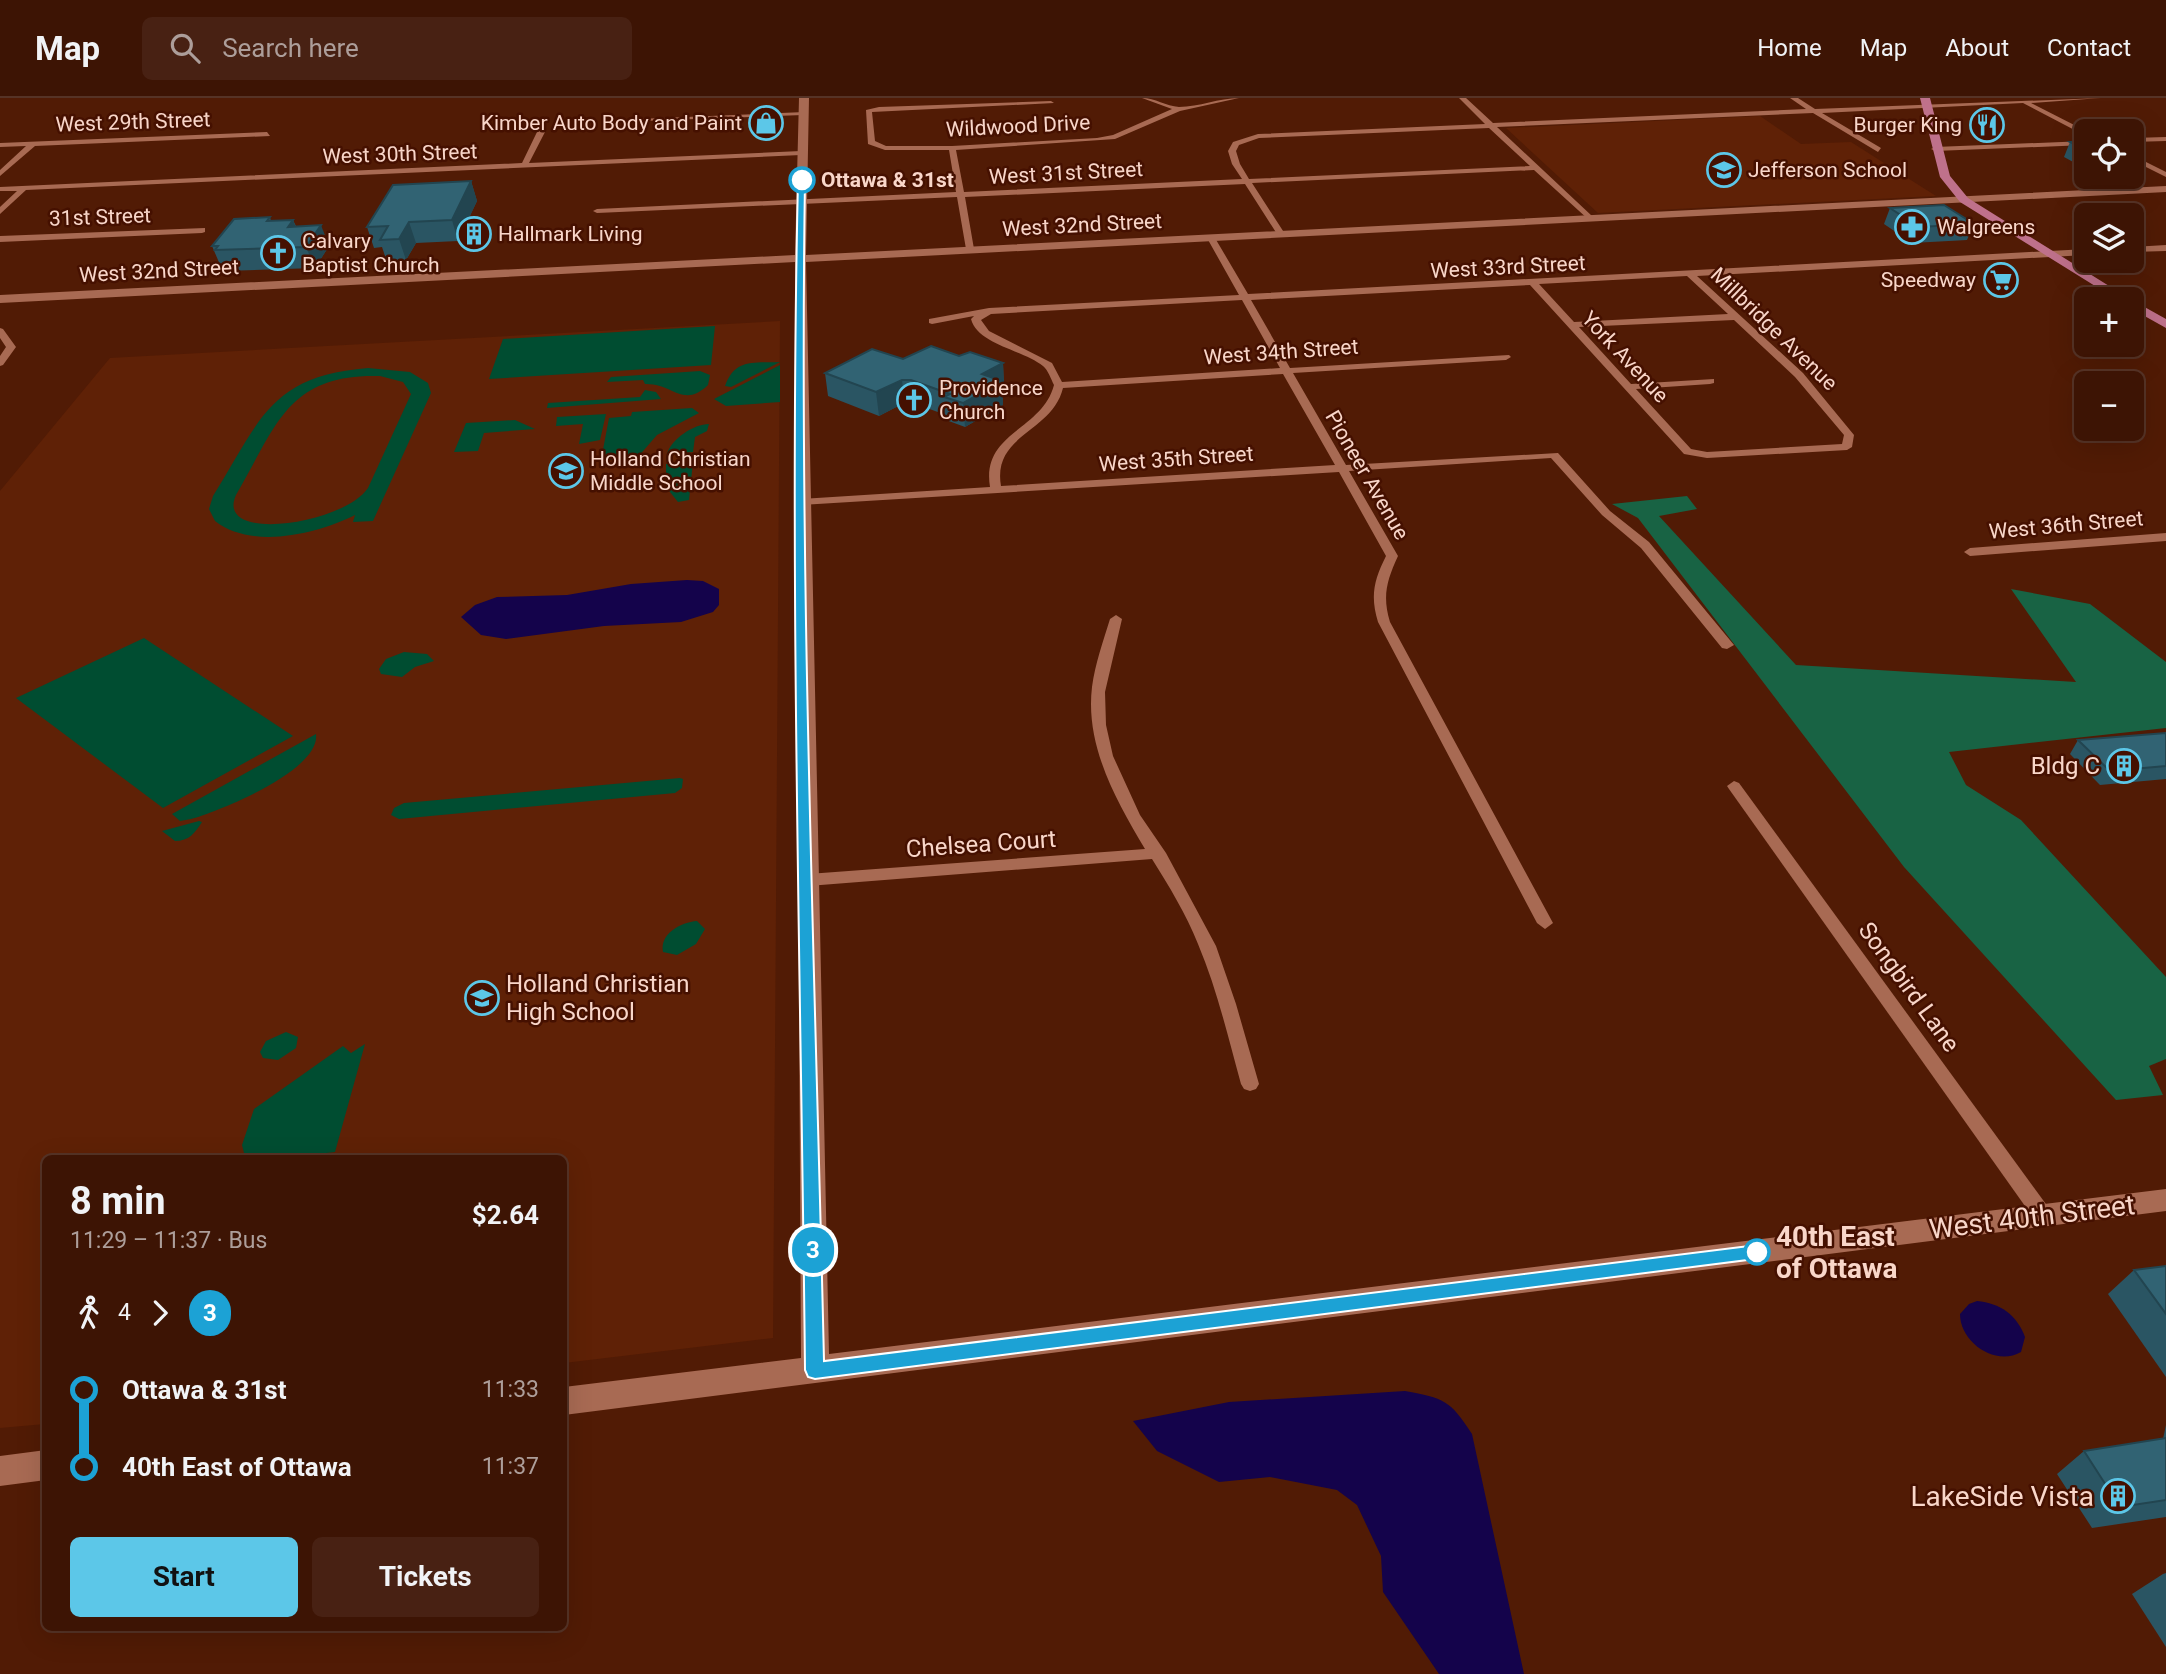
<!DOCTYPE html>
<html lang="en">
<head>
<meta charset="utf-8">
<style>
  :root { --surface:#3d1404; --page:#482113; --text:#f1f3f6; --muted:#ad9e9a; --line:#563326; --accent:#5cc7e8 }
  body { margin:0; font-family:Roboto,sans-serif; background:var(--page); color:var(--text); height:100vh; display:flex; flex-direction:column; font-size:26px; white-space:nowrap }
  * { box-sizing:border-box; margin:0 }
  p { font-size:23px; color:var(--muted) }
  .icon { flex:none; width:38px; height:38px; fill:none; stroke:currentColor; stroke-width:2; stroke-linecap:round; stroke-linejoin:round }
  .map { position:relative; flex:1; overflow:hidden }
  .sheet { position:absolute; left:42px; top:1057px; width:525px; height:476px; display:flex; flex-direction:column; background:var(--surface); border-radius:10px; box-shadow:0 7px 28px #0002,0 0 0 2px var(--line) }
  .sheet>* { flex:none }
  .badge { padding:0 14px; border-radius:23px; font-size:24px; line-height:46px }
  .fabs { position:absolute; left:2074px; top:21px; display:grid; gap:14px }
  .fabs a { display:grid; place-items:center; width:70px; height:70px; border-radius:10px; background:var(--surface); box-shadow:0 7px 28px #0002,0 0 0 2px var(--line); font-size:35px }
  .map>.badge { position:absolute; translate:-50% -50%; box-shadow:0 0 0 4px #fff }
  .legs { display:flex; align-items:center; gap:10px; height:77px; padding:0 28px; font-size:23px }
  .legs p { margin-inline-start:auto }
  .summary { display:flex; align-items:center; justify-content:space-between; height:119px; padding:0 28px }
  h1 { font-size:38px; font-weight:700; line-height:52px }
  .cta { display:flex; gap:14px; margin-top:auto; padding:14px 28px }
  .cta a { flex:1; height:80px; border-radius:10px; background:var(--accent); color:#111; font-size:28px; font-weight:700; line-height:80px; text-align:center }
  .cta a+a { background:var(--page); color:var(--text) }
  ul { padding:0 28px; list-style:none }
  li { display:flex; align-items:center; gap:24px; height:77px; font-size:26px }
  li i { display:grid; place-items:center; width:10px; height:100%; margin:0 9px; background:currentColor }
  li i::after { content:''; width:18px; height:18px; margin:-9px; border:5px solid; border-radius:50%; background:var(--surface) }
  li p { margin-inline-start:auto }
  li:first-child i { background:linear-gradient(#0000 50%,currentColor 0) }
  li:last-child i { background:linear-gradient(currentColor 50%,#0000 0) }
  header { display:flex; align-items:center; gap:42px; box-sizing:border-box; height:98px; padding:0 35px; background:var(--surface); border-bottom:2px solid var(--line) }
  header strong { font-size:33px }
  nav { display:flex; gap:38px; margin-inline-start:auto; font-size:24px }
  .search { width:490px; height:63px; background:var(--page); display:flex; align-items:center; gap:18px; box-sizing:border-box; padding:0 24px; border-radius:10px; color:var(--muted); font-size:26px }
  .map>svg:first-child { display:block }
  .built { fill:#5f2106 }
  .green { fill:#004d31; fill-rule:evenodd }
  .forest { fill:#186344 }
  .water { fill:#14034b }
  .lines { fill:none; stroke-linecap:round; stroke-linejoin:round }
  .street { fill:#a86a53; fill-rule:evenodd }
  .secondary { fill:#a86a53; fill-rule:evenodd }
  .primary { fill:#bf718b; fill-rule:evenodd }
  .wall { fill:#2a5563 }
  .shaded-wall { fill:#224550 }
  .building { fill:#316373; stroke:#224550; stroke-width:2 }
  .line-1 { fill:#1ca2d5; stroke:#fff; stroke-width:2 }
  .stop-1-dot { fill:#fff; stroke:#1ca2d5; stroke-width:3.5 }
  .labels { text-anchor:middle; dominant-baseline:central; stroke-width:5; stroke-linejoin:round; paint-order:stroke }
  .far-street-label { font-size:21px; fill:#f9d6c9; stroke:#451000 }
  .far-poi-label { font-size:21px; fill:#f9d6c9; stroke:#451000; text-anchor:start }
  .far-stop-label { font-size:21px; font-weight:bold; fill:#f9d6c9; stroke:#451000; text-anchor:start }
  .poi-label { font-size:24px; fill:#f9d6c9; stroke:#451000; text-anchor:end }
  .street-label { font-size:24px; fill:#f9d6c9; stroke:#451000 }
  .near-street-label { font-size:28px; fill:#f9d6c9; stroke:#451000 }
  .near-stop-label { font-size:28px; font-weight:bold; fill:#f9d6c9; stroke:#451000; text-anchor:start }
  .near-poi-label { font-size:28px; fill:#f9d6c9; stroke:#451000; text-anchor:end }
</style>
</head>
<body>
<header>
<strong>Map</strong>
<div class="search"><svg class="icon" aria-label="search" viewBox="0 0 24 24"><circle cx="10" cy="10" r="6"/><path d="M15 15l6 6"/></svg>Search here</div>
<nav><a>Home</a><a>Map</a><a>About</a><a>Contact</a></nav>
</header>
<div class="map">
<svg width="2166" height="1576" viewBox="0 0 2166 1576">
  <rect width="100%" height="100%" fill="#511b05"/>
  <g class="built">
    <polygon points="1760,18 1801,46 1851,44 1936,98 1598,115 1506,30"/>
    <polygon points="780,223 773,1240 564,1265 564,1060 46,1060 45,1326 0,1330 0,393 110,260"/>
  </g>
  <g class="green">
    <polygon points="715,228 711,267 489,281 503,241"/>
    <path d="M 780,264 L 731,289 L 725,288 C 735,260 754,265 780,264 Z"/>
    <polygon points="780,267 780,304 726,308 714,301"/>
    <path d="M 368,270 L 410,274 L 428,285 L 431,295 L 373,423 L 353,424 L 355,417 C 317,436 252,452 215,423 L 209,411 L 213,398 C 260,323 269,278 368,270 ZM 380,278 L 403,284 L 411,296 L 368,390 C 344,426 214,446 236,397 C 276,329 287,275 380,278 Z"/>
    <path d="M 700,273 L 710,277 L 708,287 C 683,311 673,285 645,286 L 643,282 L 607,284 L 611,279 Z"/>
    <polygon points="645,292 656,294 661,301 547,310 548,305 640,299"/>
    <polygon points="692,310 699,315 657,337 637,360 601,362 609,320 631,318 632,314"/>
    <polygon points="606,316 600,342 579,346 583,326 556,328 557,319"/>
    <polygon points="515,322 535,331 484,335 478,353 454,354 466,325"/>
    <path d="M 709,326 L 707,333 L 695,339 L 693,354 L 667,356 C 671,341 694,326 709,326 Z"/>
    <polygon points="693,364 689,402 678,404 666,389 666,366"/>
    <polygon points="144,540 293,638 163,710 16,600"/>
    <polygon points="404,554 427,556 434,563 415,569 402,579 381,576 379,571 386,561"/>
    <path d="M 316,636 C 321,672 220,713 191,721 L 180,723 L 172,716 Z"/>
    <polygon points="680,680 683,681 682,690 675,695 399,721 391,717 394,710 404,705"/>
    <path d="M 199,723 L 202,724 C 195,735 189,743 175,743 L 162,733 Z"/>
    <path d="M 697,823 L 705,831 L 696,846 L 677,857 L 663,854 C 659,836 681,824 697,823 Z"/>
    <polygon points="286,934 298,939 296,950 278,962 263,960 260,954 266,943"/>
    <polygon points="365,946 335,1054 283,1060 245,1059 242,1047 254,1011 343,948 351,955"/>
  </g>
  <polygon class="forest" points="1687,398 1697,411 1659,418 1796,567 2076,584 2011,491 2090,506 2166,564 2166,630 1949,654 1966,687 2021,722 2166,879 2166,961 2149,968 2163,997 2116,1002 1904,769 1638,420 1612,406"/>
  <g class="water">
    <polygon points="687,482 703,483 719,491 719,507 713,514 681,524 604,528 506,541 481,537 461,519 475,507 497,499 567,497 631,486"/>
    <path d="M 1977,1203 C 2000,1205 2017,1217 2025,1239 L 2021,1254 C 1995,1269 1960,1244 1960,1216 L 1969,1206 Z"/>
    <path d="M 1405,1293 C 1444,1300 1450,1302 1472,1336 L 1524,1576 L 1439,1576 L 1383,1494 L 1381,1458 L 1357,1407 L 1337,1392 L 1270,1379 L 1219,1384 L 1157,1353 L 1133,1323 L 1229,1304 Z"/>
  </g>
  <g class="lines">
    <g class="street">
      <path d="M 1142,0 C 1155,0 1166,8 1179,9 C 1199,9 1219,0 1239,0 L 1180,13 L 1115,41 L 956,52 L 964,94 L 1242,81 L 1232,66 L 1228,53 L 1233,44 L 1258,36 L 1485,26 L 1459,0 L 1466,0 L 1493,25 L 1806,11 L 1790,0 L 1798,0 L 1815,11 L 2101,0 L 2031,5 L 2086,33 L 2086,38 L 2023,5 L 1822,15 L 1881,50 L 1878,54 L 1813,15 L 1497,29 L 1592,118 L 1593,120 L 1589,122 L 1534,72 L 1252,85 L 1285,136 L 1281,139 L 1277,136 L 1245,86 L 965,99 L 974,151 L 970,154 L 966,151 L 957,99 L 597,115 L 593,113 L 597,111 L 956,94 L 949,52 L 885,52 L 868,46 L 866,12 L 879,9 L 1051,3 L 1054,5 L 872,14 L 875,43 L 886,48 L 952,48 L 1097,40 L 1113,37 L 1172,11 ZM 1489,30 L 1530,68 L 1249,81 L 1240,66 L 1236,53 L 1239,47 L 1259,40 Z"/>
      <polygon points="805,14 803,17 642,23 638,21"/>
      <polygon points="541,32 545,34 529,65 801,53 805,55 801,57 26,92 0,116 0,109 17,93 0,93 0,89 522,65 537,34"/>
      <polygon points="267,34 270,38 35,48 0,78 0,72 26,48 0,49 0,45"/>
      <polygon points="2166,39 2166,43 2132,44 2132,40"/>
      <polygon points="2086,43 2086,47 1935,53 1931,51 1935,49"/>
      <polygon points="2132,57 2166,74 2166,79 2132,62"/>
      <polygon points="205,130 205,134 202,135 0,144 0,138"/>
      <path d="M 1211,137 L 1215,140 L 1248,196 L 2086,151 L 2086,157 L 1697,178 L 1803,275 L 1854,337 L 1852,349 L 1847,352 L 1707,360 L 1684,356 L 1530,187 L 1251,202 L 1290,270 L 1509,257 L 1511,259 L 1506,262 L 1293,275 L 1346,367 L 1558,355 L 1610,413 L 1649,444 L 1734,547 L 1727,551 L 1722,550 L 1641,450 L 1602,417 L 1551,360 L 1349,373 L 1398,458 C 1387,482 1382,498 1390,524 L 1553,825 L 1545,831 L 1537,825 L 1378,524 C 1370,498 1374,482 1386,458 L 1339,374 L 801,407 L 795,404 L 801,401 L 990,389 C 981,334 1042,333 1054,287 C 1051,281 1048,272 1043,268 C 1024,252 978,247 971,221 L 974,218 L 932,226 L 929,225 L 929,221 L 989,210 L 1239,197 L 1207,140 ZM 1687,178 L 1728,216 L 1574,224 L 1539,186 ZM 1242,202 L 1280,270 L 1062,284 L 1052,265 L 989,233 L 981,222 L 991,216 ZM 1734,222 L 1795,279 L 1844,337 L 1842,346 L 1707,354 L 1691,351 L 1636,291 L 1710,286 L 1714,285 L 1714,281 L 1631,286 L 1579,229 ZM 1283,276 L 1335,367 L 1001,388 C 992,336 1052,335 1063,290 Z"/>
      <polygon points="2166,147 2166,153 2132,154 2132,149"/>
      <polygon points="0,230 3,231 16,249 3,267 0,268 0,258 6,249 0,240"/>
      <polygon points="2166,435 2166,443 1970,458 1964,454 1970,450"/>
      <path d="M 1116,517 L 1122,521 L 1105,594 L 1106,627 L 1113,658 L 1140,717 L 1166,755 L 1216,848 L 1236,906 L 1259,986 L 1256,991 L 1250,993 L 1244,991 L 1241,986 C 1228,939 1217,891 1198,846 C 1186,816 1169,788 1152,761 L 808,788 L 800,782 L 808,776 L 1145,751 C 1116,702 1085,648 1092,589 C 1095,566 1103,544 1110,521 Z"/>
      <polygon points="1734,683 1739,685 2051,1113 2054,1119 2051,1125 2044,1128 2037,1125 1729,691 1727,688"/>
    </g>
    <g class="secondary">
      <polygon points="799,0 809,0 806,157 2166,88 2166,94 806,164 829,1256 2166,1091 2166,1113 564,1317 564,1289 801,1260 795,164 0,205 0,197 795,157"/>
      <polygon points="46,1352 46,1382 0,1388 0,1358"/>
    </g>
    <g class="primary">
      <polygon points="1920,0 1930,0 1950,78 1968,100 2130,201 2116,201 1960,104 1940,79"/>
      <polygon points="2132,202 2166,221 2166,230 2132,211"/>
    </g>
  </g>
  <g class="wall">
    <polygon points="2086,43 2086,71 2064,59 2070,44"/>
    <polygon points="471,83 477,103 458,143 416,145 406,162 387,164 382,149 374,150 367,129"/>
    <polygon points="1890,110 1974,126 1967,142 1912,145 1884,126"/>
    <polygon points="270,119 271,123 293,122 296,128 329,148 315,170 224,173 223,169 221,169 212,148"/>
    <polygon points="959,258 1003,265 1004,288 1002,289 1003,307 965,329 946,322 946,317 913,305 904,305 879,318 828,298 825,275 903,261"/>
    <polygon points="2166,635 2166,681 2100,687 2070,656 2078,642"/>
    <polygon points="2166,1168 2166,1279 2108,1196 2134,1172"/>
    <polygon points="2166,1327 2166,1419 2092,1430 2057,1376 2084,1353 2163,1341"/>
    <polygon points="2166,1475 2166,1549 2132,1496 2163,1476"/>
  </g>
  <g class="shaded-wall">
    <polygon points="471,83 477,103 458,143 452,122"/>
    <polygon points="293,122 301,143 296,150 288,129"/>
    <polygon points="409,124 416,145 406,162 399,141"/>
    <polygon points="321,127 329,148 315,170 306,149"/>
    <polygon points="1003,265 1004,288 1002,289 1003,307 965,329 963,305 982,276"/>
    <polygon points="902,282 904,305 879,318 876,294"/>
  </g>
  <g class="building">
    <polygon points="2086,43 2086,52 2070,44"/>
    <polygon points="471,83 452,122 409,124 399,141 380,142 388,128 367,129 393,87"/>
    <polygon points="1944,107 1974,126 1919,129 1890,110"/>
    <polygon points="270,119 267,123 293,122 288,129 321,127 306,149 215,152 218,148 212,148 234,121"/>
    <polygon points="931,248 959,258 970,254 1003,265 982,276 1002,283 963,305 944,299 950,296 911,282 902,282 876,294 825,275 872,251 903,261"/>
    <polygon points="2166,635 2166,668 2110,673 2078,642"/>
    <polygon points="2166,1168 2166,1216 2134,1172"/>
    <polygon points="2166,1340 2166,1402 2120,1409 2084,1353"/>
  </g>
  <path class="line-1" d="M 802,80 L 805,82 C 799,475 815,869 824,1263 L 1757,1147 L 1763,1149 L 1765,1154 L 1763,1160 L 815,1281 L 808,1279 L 805,1272 C 801,876 789,479 798,82 Z"/>
  <defs>
    <g id="shop-ring" transform="scale(1.75)"><circle r="9.5" fill="#451000" stroke="#5cc7e8" stroke-width="1.5"/><path d="M-5-2.5h2.3a2.7 3.5 0 0 1 5.4 0H5L5.5 6h-11ZM-1.5-2.5h3a1.5 2.3 0 0 0-3 0Z" fill="#5cc7e8"/></g>
    <g id="restaurant-ring" transform="scale(1.75)"><circle r="9.5" fill="#451000" stroke="#5cc7e8" stroke-width="1.5"/><path d="M-5-6h1v4h1v-4h1v4h1v-4h1v5L-1.5 .5V6h-2V.5L-5-1ZM5-6V6H3V1.5H1.5Q1.5-4 5-6Z" fill="#5cc7e8"/></g>
    <g id="school-ring" transform="scale(1.75)"><circle r="9.5" fill="#451000" stroke="#5cc7e8" stroke-width="1.5"/><path d="M0-5L7-2L0 1L-7-2ZM-4 1L0 2.5L4 1V4Q0 6-4 4Z" fill="#5cc7e8"/></g>
    <g id="pharmacy-ring" transform="scale(1.75)"><circle r="9.5" fill="#451000" stroke="#5cc7e8" stroke-width="1.5"/><path d="M-2-6h4v4h4v4h-4v4h-4v-4h-4v-4h4Z" fill="#5cc7e8"/></g>
    <g id="building-ring" transform="scale(1.75)"><circle r="9.5" fill="#451000" stroke="#5cc7e8" stroke-width="1.5"/><path d="M-4-6H4V6H1V3H-1V6H-4ZM-2.5-4.3h1.7v1.8h-1.7ZM.8-4.3h1.7v1.8H.8ZM-2.5-1h1.7V.8h-1.7ZM.8-1h1.7V.8H.8Z" fill="#5cc7e8"/></g>
    <g id="church-ring" transform="scale(1.75)"><circle r="9.5" fill="#451000" stroke="#5cc7e8" stroke-width="1.5"/><path d="M-1.2-6h2.4v3.5h3.3v2.4h-3.3V6h-2.4V-.1h-3.3v-2.4h3.3Z" fill="#5cc7e8"/></g>
    <g id="supermarket-ring" transform="scale(1.75)"><circle r="9.5" fill="#451000" stroke="#5cc7e8" stroke-width="1.5"/><path d="M-6-5.5h2.5l.6 2H6L4.5 2H-2.5L-4.4-4H-6ZM-1.5 3.2a1.3 1.3 0 1 0 .1 0ZM3 3.2a1.3 1.3 0 1 0 .1 0Z" fill="#5cc7e8"/></g>
  </defs>
  <g fill-rule="evenodd">
    <use href="#shop-ring" x="766" y="25"/>
    <use href="#restaurant-ring" x="1987" y="27"/>
    <use href="#school-ring" x="1724" y="72"/>
    <use href="#pharmacy-ring" x="1912" y="129"/>
    <use href="#building-ring" x="474" y="136"/>
    <use href="#church-ring" x="278" y="155"/>
    <use href="#supermarket-ring" x="2001" y="182"/>
    <use href="#church-ring" x="914" y="302"/>
    <use href="#school-ring" x="566" y="373"/>
    <use href="#building-ring" x="2124" y="668"/>
    <use href="#school-ring" x="482" y="900"/>
    <use href="#building-ring" x="2118" y="1398"/>
  </g>
  <g class="stop-1-dot">
    <circle cx="802" cy="82" r="12"/>
    <circle cx="1757" cy="1154" r="12"/>
  </g>
  <g class="labels">
    <g class="far-street-label">
      <text transform="translate(133 24) rotate(-2)">West 29th Street</text>
      <text transform="translate(1018 28) rotate(-3)">Wildwood Drive</text>
      <text transform="translate(400 56) rotate(-2)">West 30th Street</text>
      <text transform="translate(1066 75) rotate(-3)">West 31st Street</text>
      <text transform="translate(100 119) rotate(-2)">31st Street</text>
      <text transform="translate(1082 127) rotate(-3)">West 32nd Street</text>
      <text transform="translate(1508 169) rotate(-3)">West 33rd Street</text>
      <text transform="translate(159 173) rotate(-3)">West 32nd Street</text>
      <text transform="translate(1774 231) rotate(44)">Millbridge Avenue</text>
      <text transform="translate(1281 254) rotate(-4)">West 34th Street</text>
      <text transform="translate(1625 259) rotate(47)">York Avenue</text>
      <text transform="translate(1176 361) rotate(-4)">West 35th Street</text>
      <text transform="translate(1367 377) rotate(60)">Pioneer Avenue</text>
      <text transform="translate(2066 427) rotate(-5)">West 36th Street</text>
    </g>
    <g class="far-poi-label">
      <text x="742" y="25" text-anchor="end">Kimber Auto Body and Paint</text>
      <text x="1962" y="27" text-anchor="end">Burger King</text>
      <text x="1748" y="72">Jefferson School</text>
      <text x="1937" y="129">Walgreens</text>
      <text x="498" y="136">Hallmark Living</text>
      <text x="302" y="143">Calvary<tspan x="302" dy="24">Baptist Church</tspan></text>
      <text x="1976" y="182" text-anchor="end">Speedway</text>
      <text x="939" y="290">Providence<tspan x="939" dy="24">Church</tspan></text>
      <text x="590" y="361">Holland Christian<tspan x="590" dy="24">Middle School</tspan></text>
    </g>
    <g class="far-stop-label">
      <text x="821" y="82">Ottawa &amp; 31st</text>
    </g>
    <g class="poi-label">
      <text x="2100" y="668">Bldg C</text>
      <text x="506" y="886" text-anchor="start">Holland Christian<tspan x="506" dy="28">High School</tspan></text>
    </g>
    <g class="street-label">
      <text transform="translate(981 746) rotate(-4)">Chelsea Court</text>
      <text transform="translate(1909 889) rotate(54)">Songbird Lane</text>
    </g>
    <g class="near-street-label">
      <text transform="translate(2032 1119) rotate(-7)">West 40th Street</text>
    </g>
    <g class="near-stop-label">
      <text x="1776" y="1138">40th East<tspan x="1776" dy="32">of Ottawa</tspan></text>
    </g>
    <g class="near-poi-label">
      <text x="2094" y="1398">LakeSide Vista</text>
    </g>
  </g>
</svg>
<div class="fabs">
<a><svg class="icon" aria-label="locate" viewBox="0 0 24 24"><circle cx="12" cy="12" r="6"/><path d="M12 2v4M12 18v4M2 12h4M18 12h4"/></svg></a>
<a><svg class="icon" aria-label="layers" viewBox="0 0 24 24"><path d="M12 4l9 5-9 5-9-5zM3 14l9 5 9-5"/></svg></a>
<a>+</a>
<a>−</a>
</div>
<b class="badge" style="left:813px;top:1152px;background:#1ca2d5;color:#fff">3</b>
<section class="sheet">
<div class="summary"><div><h1>8 min</h1><p>11:29 – 11:37 · Bus</p></div><b>$2.64</b></div>
<div class="legs"><svg class="icon" aria-label="walk" viewBox="0 0 24 24"><circle cx="13" cy="4" r="2"/><path d="M13 8l-2 6 4 7M11 14l-3 7M7 12l3-4h3l4 4"/></svg>4<svg class="icon" aria-label="forward" viewBox="0 0 24 24"><path d="M9 5l7 7-7 7"/></svg><b class="badge" style="background:#1ca2d5;color:#fff">3</b></div>
<ul>
<li><i style="color:#1ca2d5"></i><b>Ottawa &amp; 31st</b><p>11:33</p></li>
<li><i style="color:#1ca2d5"></i><b>40th East of Ottawa</b><p>11:37</p></li>
</ul>
<div class="cta"><a>Start</a><a>Tickets</a></div>
</section>
</div>
</body>
</html>
